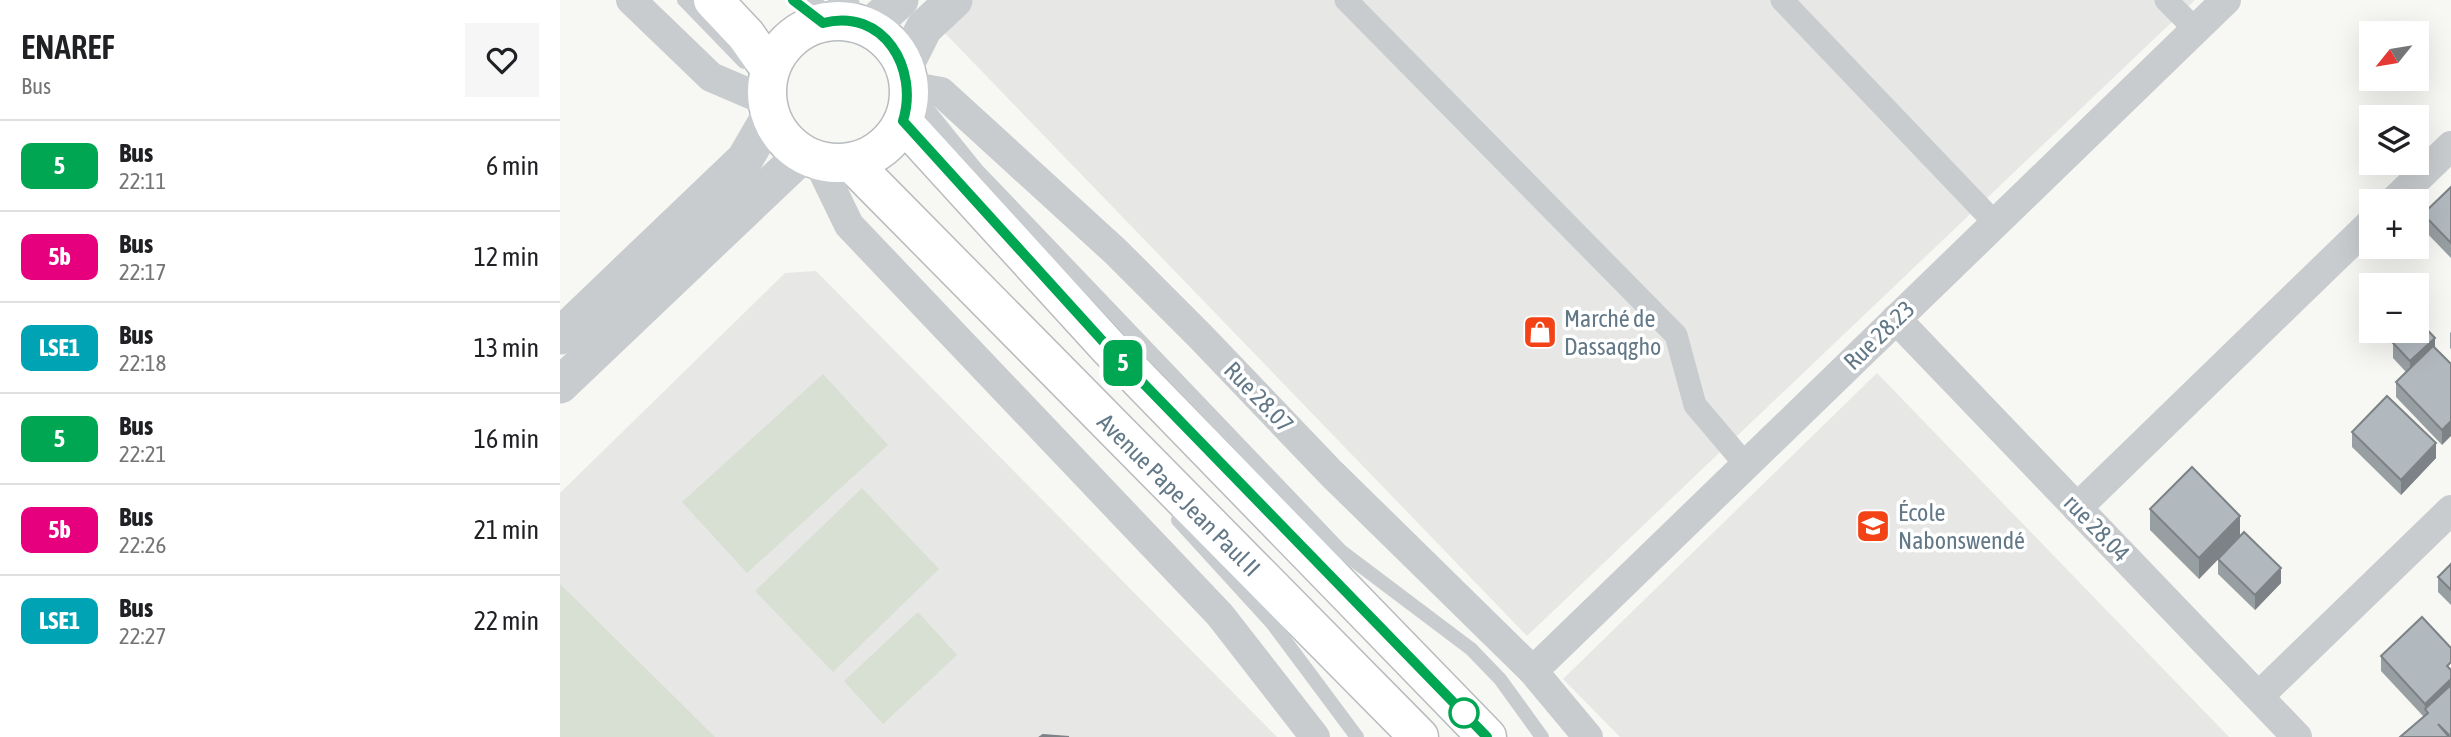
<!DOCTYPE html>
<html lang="fr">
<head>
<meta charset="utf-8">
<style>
  :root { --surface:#fff; --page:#f6f6f6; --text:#202124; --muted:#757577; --line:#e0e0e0 }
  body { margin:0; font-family:"Asap Condensed",sans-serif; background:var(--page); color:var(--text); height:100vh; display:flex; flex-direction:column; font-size:26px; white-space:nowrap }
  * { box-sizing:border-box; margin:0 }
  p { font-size:23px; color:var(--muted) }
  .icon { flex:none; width:38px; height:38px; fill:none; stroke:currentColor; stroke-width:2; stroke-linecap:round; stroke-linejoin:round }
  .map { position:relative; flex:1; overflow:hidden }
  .details { display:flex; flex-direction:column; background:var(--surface); width:560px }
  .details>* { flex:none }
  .badge { padding:0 14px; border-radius:10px; font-size:24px; line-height:46px }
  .needle { width:46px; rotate:240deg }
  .fabs { position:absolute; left:1799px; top:21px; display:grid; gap:14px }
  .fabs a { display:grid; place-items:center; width:70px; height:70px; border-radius:0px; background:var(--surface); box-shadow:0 7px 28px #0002; font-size:35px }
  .map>.badge { position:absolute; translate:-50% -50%; box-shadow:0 0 0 4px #fff }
  .round { display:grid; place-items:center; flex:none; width:74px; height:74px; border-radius:0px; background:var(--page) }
  .summary { display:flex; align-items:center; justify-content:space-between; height:119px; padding:0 21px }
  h1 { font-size:33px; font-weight:600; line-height:52px }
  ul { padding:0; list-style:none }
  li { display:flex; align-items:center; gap:21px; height:91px; padding:0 21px; border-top:2px solid var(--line) }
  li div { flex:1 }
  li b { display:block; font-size:26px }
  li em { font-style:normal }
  li .badge { min-width:77px; font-weight:700; text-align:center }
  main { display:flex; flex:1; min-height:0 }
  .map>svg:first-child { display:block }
  .built { fill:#e7e8e6 }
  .green { fill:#d8dfd3 }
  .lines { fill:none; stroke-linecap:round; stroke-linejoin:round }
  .trunk-casing { stroke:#b8bcbf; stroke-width:41 }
  .service { stroke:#c8cccf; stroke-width:14 }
  .pedestrian { stroke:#c8cccf; stroke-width:23 }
  .minor { stroke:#c8cccf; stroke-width:30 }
  .tertiary { stroke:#c8cccf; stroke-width:37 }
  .trunk { stroke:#fff; stroke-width:38 }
  .wall { fill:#989fa3 }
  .shaded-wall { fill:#7c8285 }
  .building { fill:#b1b9be; stroke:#7c8285; stroke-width:2 }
  .line-casing { stroke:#fff; stroke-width:16 }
  .line { stroke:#00a651; stroke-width:10 }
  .stop-dot { fill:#fff; stroke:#00a651; stroke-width:3.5 }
  .labels { text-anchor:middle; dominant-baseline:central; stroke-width:7; stroke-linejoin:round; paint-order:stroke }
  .poi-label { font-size:24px; fill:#627887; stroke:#fff; text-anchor:start }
  .street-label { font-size:24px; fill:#627887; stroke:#fff }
</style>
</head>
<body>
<main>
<section class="details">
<div class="summary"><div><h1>ENAREF</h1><p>Bus</p></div><a class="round"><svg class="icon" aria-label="heart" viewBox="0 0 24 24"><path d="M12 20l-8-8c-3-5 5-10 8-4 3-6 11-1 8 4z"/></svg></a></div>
<ul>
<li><span class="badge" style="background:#00a651;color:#fff">5</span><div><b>Bus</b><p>22:11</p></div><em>6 min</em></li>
<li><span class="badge" style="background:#e6007e;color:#fff">5b</span><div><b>Bus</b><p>22:17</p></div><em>12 min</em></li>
<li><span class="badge" style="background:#00a3b4;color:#fff">LSE1</span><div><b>Bus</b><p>22:18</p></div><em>13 min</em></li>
<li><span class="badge" style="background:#00a651;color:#fff">5</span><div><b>Bus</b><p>22:21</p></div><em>16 min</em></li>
<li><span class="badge" style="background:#e6007e;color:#fff">5b</span><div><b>Bus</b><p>22:26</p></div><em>21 min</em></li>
<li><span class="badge" style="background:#00a3b4;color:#fff">LSE1</span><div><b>Bus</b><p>22:27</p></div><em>22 min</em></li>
</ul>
</section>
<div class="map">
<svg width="1891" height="737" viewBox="0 0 1891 737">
  <rect width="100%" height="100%" fill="#f7f7f3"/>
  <g class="built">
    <polygon points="411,0 1635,0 967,636 381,29"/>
    <polygon points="256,271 717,737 0,737 0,493 225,273"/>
    <polygon points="1317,373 1669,737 1060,737 1003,679"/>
  </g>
  <g class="green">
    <polygon points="263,374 328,445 187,573 122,502"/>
    <polygon points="302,488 379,569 273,672 195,591"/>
    <polygon points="0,584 155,737 0,737"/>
    <polygon points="358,612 397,655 323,724 284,681"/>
  </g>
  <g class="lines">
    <g class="trunk-casing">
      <g id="trunk">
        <polyline points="153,0 186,35 210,69"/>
        <circle cx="278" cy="92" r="71"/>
        <polyline points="343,122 549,348 927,737"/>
        <polyline points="292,163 859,737"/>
      </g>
    </g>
    <g class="service">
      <polyline points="124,0 184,62"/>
      <polyline points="254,0 273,21"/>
      <polyline points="353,91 416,169 781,551 911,649 940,679 982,737"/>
      <polyline points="618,520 712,623 797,737"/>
    </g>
    <g class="pedestrian">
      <polyline points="786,0 1116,335 1135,405 1185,464"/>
      <polyline points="1222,0 1435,223"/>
      <polyline points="1606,0 1636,30"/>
    </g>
    <g class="minor">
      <polyline points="71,0 151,77 207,101"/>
      <polyline points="283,0 290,22"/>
      <polyline points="348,86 381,92 555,251 641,337 771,473 973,671 1028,737"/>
      <polyline points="258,161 289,225 660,615 755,737"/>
      <polyline points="1834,201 1891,146"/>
      <polyline points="1336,319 1737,737"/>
      <polyline points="1517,508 1811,223"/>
      <polyline points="973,671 1666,0"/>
      <polyline points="1699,696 1891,510"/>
    </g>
    <g class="tertiary">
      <polyline points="308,28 340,0"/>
      <polyline points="344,68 364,28 394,0"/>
      <polyline points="0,336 185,159 210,116"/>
      <polyline points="0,385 242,155"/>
    </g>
    <use href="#trunk" class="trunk"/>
  </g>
  <g class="wall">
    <polygon points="1891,187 1891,258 1863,229 1863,214"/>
    <polygon points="1835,331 1857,331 1891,364 1882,445 1836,397 1836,382 1846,372 1833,358 1833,343 1838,338 1835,335"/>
    <polygon points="1891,332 1891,349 1890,348 1890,333"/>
    <polygon points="1792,432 1876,458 1841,495 1792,447"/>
    <polygon points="1590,509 1680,536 1721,583 1695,610 1658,574 1658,559 1639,579 1590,530"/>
    <polygon points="1891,564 1891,605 1878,592 1878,577"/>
    <polygon points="1862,617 1891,737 1840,737 1864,717 1821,671 1821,656"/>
  </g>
  <g class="shaded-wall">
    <polygon points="1875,338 1875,353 1850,376 1850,361"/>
    <polygon points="1891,421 1891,436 1882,445 1882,430"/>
    <polygon points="1876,443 1876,458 1841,495 1841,480"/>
    <polygon points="1680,516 1680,537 1639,579 1639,558"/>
    <polygon points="1721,568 1721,583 1695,610 1695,595"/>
    <polygon points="1891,679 1891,694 1868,713 1865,709 1865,719 1865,704"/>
  </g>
  <g class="building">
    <polygon points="1891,187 1891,243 1863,214"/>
    <polygon points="1857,319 1875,338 1850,361 1833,343 1845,331 1857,331"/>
    <polygon points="1873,346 1891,364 1891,421 1882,430 1836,382"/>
    <polygon points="1827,396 1876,443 1841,480 1792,432"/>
    <polygon points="1632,467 1680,516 1639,558 1590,509"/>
    <polygon points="1684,532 1721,568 1695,595 1658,559"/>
    <polygon points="1891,564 1891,590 1878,577"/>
    <polygon points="1862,617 1891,648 1891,662 1887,666 1891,670 1891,679 1865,704 1821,656"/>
    <polygon points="1891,685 1891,737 1878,724 1889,737 1840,737 1868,713 1865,709"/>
    <polygon points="483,735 509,737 480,737"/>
  </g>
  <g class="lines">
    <g class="line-casing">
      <path id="line" d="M 233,0 L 263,23 C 324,7 359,69 343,121 L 549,348 L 927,737"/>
    </g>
    <use href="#line" class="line"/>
  </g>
  <defs>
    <g id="shop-square" transform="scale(1.75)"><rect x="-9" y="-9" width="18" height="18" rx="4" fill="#f34316" stroke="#fff"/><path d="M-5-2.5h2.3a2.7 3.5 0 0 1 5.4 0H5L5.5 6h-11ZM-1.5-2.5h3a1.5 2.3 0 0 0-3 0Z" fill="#fff"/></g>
    <g id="school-square" transform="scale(1.75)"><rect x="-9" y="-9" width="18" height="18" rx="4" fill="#f34316" stroke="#fff"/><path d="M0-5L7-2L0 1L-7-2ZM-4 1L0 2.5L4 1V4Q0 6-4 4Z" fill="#fff"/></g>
  </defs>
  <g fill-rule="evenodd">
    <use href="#shop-square" x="980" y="332"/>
    <use href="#school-square" x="1313" y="526"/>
  </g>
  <circle class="stop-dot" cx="904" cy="713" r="14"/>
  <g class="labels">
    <g class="poi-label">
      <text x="1004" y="318">Marché de<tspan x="1004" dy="28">Dassaqgho</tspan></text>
      <text x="1338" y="512">École<tspan x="1338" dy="28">Nabonswendé</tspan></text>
    </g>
    <g class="street-label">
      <text transform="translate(1319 335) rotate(-44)">Rue 28.23</text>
      <text transform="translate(699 397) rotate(46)">Rue 28.07</text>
      <text transform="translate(619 495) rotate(45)">Avenue Pape Jean Paul II</text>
      <text transform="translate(1537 528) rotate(46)">rue 28.04</text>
    </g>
  </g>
</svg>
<div class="fabs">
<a><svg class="needle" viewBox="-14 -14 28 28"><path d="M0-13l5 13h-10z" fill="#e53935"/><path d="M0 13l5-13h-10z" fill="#757577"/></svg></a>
<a><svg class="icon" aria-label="layers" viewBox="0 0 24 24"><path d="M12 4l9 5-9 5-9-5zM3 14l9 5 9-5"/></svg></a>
<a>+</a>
<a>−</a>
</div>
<b class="badge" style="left:563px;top:363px;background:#00a651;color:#fff">5</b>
</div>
</main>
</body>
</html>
